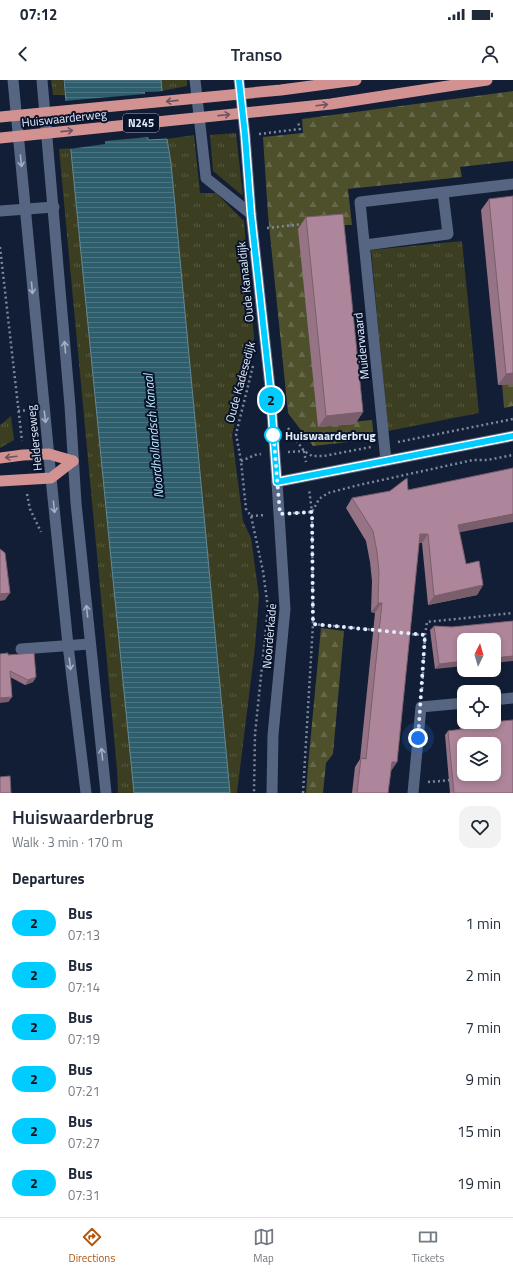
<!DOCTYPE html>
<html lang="en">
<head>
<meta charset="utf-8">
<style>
  :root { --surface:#fff; --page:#f2f2f3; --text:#1f2937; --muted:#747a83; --line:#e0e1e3; --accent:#b45309 }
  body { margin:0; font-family:"Titillium Web",sans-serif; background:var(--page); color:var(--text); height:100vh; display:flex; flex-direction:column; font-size:15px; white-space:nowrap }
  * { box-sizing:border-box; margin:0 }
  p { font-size:13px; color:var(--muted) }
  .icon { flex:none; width:22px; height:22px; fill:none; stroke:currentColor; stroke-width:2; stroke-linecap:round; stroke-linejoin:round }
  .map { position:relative; height:713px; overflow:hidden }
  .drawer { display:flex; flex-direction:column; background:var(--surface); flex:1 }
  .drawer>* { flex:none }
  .badge { padding:0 8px; border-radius:13px; font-size:14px; line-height:26px }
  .needle { width:26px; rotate:5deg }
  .controls { position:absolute; left:457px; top:553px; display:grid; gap:8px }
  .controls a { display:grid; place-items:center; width:44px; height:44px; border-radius:8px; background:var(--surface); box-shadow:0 2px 6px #0003; font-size:20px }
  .you { position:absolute; width:20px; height:20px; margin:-10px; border:3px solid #fff; border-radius:50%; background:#1a73e8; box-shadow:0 0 0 6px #1a73e833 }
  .map>.badge { position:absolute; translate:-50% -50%; box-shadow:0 0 0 2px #fff }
  h2 { padding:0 12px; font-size:15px; line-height:36px }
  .round { display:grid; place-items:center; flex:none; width:42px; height:42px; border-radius:12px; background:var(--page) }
  .head { display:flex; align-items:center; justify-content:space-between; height:68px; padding:0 12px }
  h1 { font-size:19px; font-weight:600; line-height:30px }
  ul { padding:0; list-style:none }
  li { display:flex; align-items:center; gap:12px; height:52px; padding:0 12px }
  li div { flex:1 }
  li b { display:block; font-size:15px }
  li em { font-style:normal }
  li .badge { min-width:44px; font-weight:700; text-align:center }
  .status { display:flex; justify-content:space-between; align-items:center; height:28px; padding:0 20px; background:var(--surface); direction:ltr }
  .status svg { height:11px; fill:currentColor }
  header { display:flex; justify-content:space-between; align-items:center; height:52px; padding:0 12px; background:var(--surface); font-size:18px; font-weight:600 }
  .tabs { display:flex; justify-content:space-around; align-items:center; height:56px; border-top:1px solid var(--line); background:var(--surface); font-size:11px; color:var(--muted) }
  .tabs a { display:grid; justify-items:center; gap:2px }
  .tabs .current { color:var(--accent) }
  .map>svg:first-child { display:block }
  .grass { fill:url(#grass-tufts) }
  .forest { fill:url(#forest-firs) }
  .water { fill:url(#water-rules); stroke:#658897 }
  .pier { fill:#121e35 }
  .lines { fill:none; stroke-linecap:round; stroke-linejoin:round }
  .path { stroke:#7e889c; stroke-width:2.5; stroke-dasharray:2 3; stroke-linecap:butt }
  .service { stroke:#566581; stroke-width:11 }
  .minor { stroke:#566581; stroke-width:11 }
  .secondary { stroke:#566581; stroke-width:11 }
  .trunk { stroke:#d39292; stroke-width:11 }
  .wall { fill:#967385 }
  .shaded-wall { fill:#7a5e6c }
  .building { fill:#ae869b; stroke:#7a5e6c; fill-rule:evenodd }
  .oneway { stroke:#6e535e }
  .oneway2 { stroke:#a4b0c6 }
  .line-casing { stroke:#fff; stroke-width:9 }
  .line { stroke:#0cf; stroke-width:6 }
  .walk { stroke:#e4edfe; stroke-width:4; stroke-dasharray:0 7.2 }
  .stop-dot { fill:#fff; stroke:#0cf; stroke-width:2 }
  .labels { text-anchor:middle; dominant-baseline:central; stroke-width:4; stroke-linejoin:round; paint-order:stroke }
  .shield { fill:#09142b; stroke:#a2acbf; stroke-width:1 }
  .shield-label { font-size:11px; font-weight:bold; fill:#e4edfe }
  .street-label { font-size:12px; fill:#e4edfe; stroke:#09142b }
  .stop-label { font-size:12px; font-weight:bold; fill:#e4edfe; stroke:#09142b; text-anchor:start }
  .water-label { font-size:13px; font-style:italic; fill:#bceaf9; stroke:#09142b }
</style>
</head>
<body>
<div class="status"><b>07:12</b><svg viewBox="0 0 49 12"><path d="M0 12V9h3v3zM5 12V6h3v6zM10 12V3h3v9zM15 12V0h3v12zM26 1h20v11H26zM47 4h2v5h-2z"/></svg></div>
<header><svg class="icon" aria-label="back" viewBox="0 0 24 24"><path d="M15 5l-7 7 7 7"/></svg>Transo<svg class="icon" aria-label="person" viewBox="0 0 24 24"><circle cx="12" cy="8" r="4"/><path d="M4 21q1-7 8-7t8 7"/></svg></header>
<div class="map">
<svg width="513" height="713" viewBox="0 0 513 713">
  <defs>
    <pattern id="grass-tufts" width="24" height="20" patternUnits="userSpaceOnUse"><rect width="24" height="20" fill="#3b3e20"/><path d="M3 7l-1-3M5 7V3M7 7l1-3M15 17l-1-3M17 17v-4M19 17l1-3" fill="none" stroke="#575a41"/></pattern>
    <pattern id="forest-firs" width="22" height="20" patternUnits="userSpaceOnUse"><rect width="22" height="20" fill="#4d502b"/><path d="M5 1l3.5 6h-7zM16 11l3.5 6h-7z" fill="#666a4b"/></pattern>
    <pattern id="water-rules" width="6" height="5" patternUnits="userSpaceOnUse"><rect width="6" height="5" fill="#2e5d6b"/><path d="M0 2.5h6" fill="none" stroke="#4c7581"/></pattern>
  </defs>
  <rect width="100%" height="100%" fill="#121e35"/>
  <g class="grass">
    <polygon points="51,0 63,0 65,15 53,15"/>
    <polygon points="161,0 187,0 187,6 162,11"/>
    <polygon points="236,53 243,116 213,91 210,55"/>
    <polygon points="194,55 200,113 216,113 244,141 254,258 232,355 243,441 251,458 259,516 255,567 237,713 230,713 171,83 167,59"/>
    <polygon points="71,68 134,713 118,713 117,689 59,69"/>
    <polygon points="462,161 479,333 388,351 371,170"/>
    <polygon points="11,336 14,360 0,368 0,345"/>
  </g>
  <g class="forest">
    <polygon points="513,11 513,81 460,87 462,97 348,109 352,145 335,145 318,345 372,340 374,359 313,366 288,333 268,135 263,57 303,53 302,39"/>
    <polygon points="513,302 513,326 504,328 502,303"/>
    <polygon points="321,548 344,551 333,674 326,683 323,713 306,713 308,686"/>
  </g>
  <polygon class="water" points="64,0 161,0 162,11 144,13 148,60 167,59 171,83 230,713 134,713"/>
  <polygon class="pier" points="164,11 163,13 146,14 149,57 105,61 105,64 69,69 64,21 145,14 145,12"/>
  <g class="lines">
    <g class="path">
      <polyline points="259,54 300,49 298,42"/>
      <polyline points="267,148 303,144"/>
      <polyline points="0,167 22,361"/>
      <polyline points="253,286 236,354 241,381 246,429 251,436 263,491 268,528 255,654 254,713"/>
      <polyline points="18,331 31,330"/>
      <polyline points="288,348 304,371 312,376 324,376 371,367"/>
      <polyline points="398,362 513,339"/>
      <polyline points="304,371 306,382"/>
      <polyline points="288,372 304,371"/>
      <polyline points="241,381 255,375 261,374"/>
      <polyline points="27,414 30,429 41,452"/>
      <polyline points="293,433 312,432 319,419 328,413 359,405 473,380 487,380 513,375"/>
      <polyline points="251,436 265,435"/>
      <polyline points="313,544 376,550"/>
      <polyline points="407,554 425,555 422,612"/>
      <polyline points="425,555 427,542 513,533"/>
      <polyline points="428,702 451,700"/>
      <polyline points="303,713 313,544 312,432 309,409"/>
    </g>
    <g class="service">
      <polyline points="195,0 206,98 251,134"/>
      <polyline points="0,131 54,127"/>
      <polyline points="21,569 90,564"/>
    </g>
    <g class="minor">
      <polyline points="239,0 245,55 251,134 270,307 277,402"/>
      <polyline points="365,165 448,154 443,113"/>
      <polyline points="386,381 360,122 513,104"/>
      <polyline points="494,620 513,618"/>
      <polyline points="413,713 421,627 464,623"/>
    </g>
    <g class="secondary">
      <polyline points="13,0 51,398 68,565 86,713"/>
      <polyline points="42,0 70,326 76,423 106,713"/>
      <polyline points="272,713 273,655 285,529 277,402 513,356"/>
    </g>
    <g class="trunk">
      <polyline points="0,37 281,10 356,0"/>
      <polyline points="0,58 331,24 487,0"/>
      <polyline points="0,378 23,375 49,374 73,381"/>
      <polyline points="0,401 51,398 73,381"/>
    </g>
  </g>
  <g class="wall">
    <polygon points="489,119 513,304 498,305 481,130"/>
    <polygon points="306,137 363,332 355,344 318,347 298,149"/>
    <polygon points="408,410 459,453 466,484 483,505 477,515 428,525 422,463 419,463 397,682 391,691 388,713 352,713 355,687 360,679 375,533 371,532 372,501 370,482 366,461 346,428 352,418"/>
    <polygon points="513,541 435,589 430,550 434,546 452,547"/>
    <polygon points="8,575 36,597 33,602 25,605 10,597 12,617 8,622"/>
    <polygon points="462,645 513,713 450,713 445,655 448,651 459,650"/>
  </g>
  <g class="shaded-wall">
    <polygon points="513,293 513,304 498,305 506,294"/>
    <polygon points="363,332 355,344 318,347 326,336"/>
    <polygon points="513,434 513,442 451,454 458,445"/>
    <polygon points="420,454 428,454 422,463 414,463"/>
    <polygon points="483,505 477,515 428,525 434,516"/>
    <polygon points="10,513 5,520 0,521 0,514"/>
    <polygon points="378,523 382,523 375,533 371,532"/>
    <polygon points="513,576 513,581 494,583 494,578"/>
    <polygon points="464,581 464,586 435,589 439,584"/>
    <polygon points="36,597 33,602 25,605 28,600"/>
    <polygon points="12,617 8,622 0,623 0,618"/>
    <polygon points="392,682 397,682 390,692"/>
  </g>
  <g class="building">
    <polygon points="513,116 513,293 506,294 489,119"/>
    <polygon points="343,134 363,332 326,336 306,137"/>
    <polygon points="513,388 513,434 458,445 466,484 479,481 483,505 434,516 428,454 420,454 397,682 392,682 388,713 357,713 361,678 366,679 382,523 378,523 379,492 377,472 373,451 352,418 390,411 407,398 408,410"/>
    <polygon points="0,469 5,473 10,513 0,514"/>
    <polygon points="513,541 513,576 494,578 494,560 464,560 464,581 439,584 434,546 452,547"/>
    <polygon points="8,573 8,575 34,573 36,597 28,600 10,591 12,617 0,618 0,574"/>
    <path d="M 513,640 L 513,713 L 454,713 L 448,651 L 463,649 L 462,645 ZM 464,664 L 494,664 L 494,694 L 464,694 Z"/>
    <polygon points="10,696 11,713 0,713 0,697"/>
  </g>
  <defs><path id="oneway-shaft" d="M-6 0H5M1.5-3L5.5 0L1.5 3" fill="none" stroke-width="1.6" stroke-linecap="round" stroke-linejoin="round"/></defs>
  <g class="oneway">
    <use href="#oneway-shaft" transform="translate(172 21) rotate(174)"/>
    <use href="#oneway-shaft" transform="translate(322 25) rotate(-7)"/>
    <use href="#oneway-shaft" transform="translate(224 35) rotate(-6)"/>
    <use href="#oneway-shaft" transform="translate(67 51) rotate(-6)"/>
    <use href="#oneway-shaft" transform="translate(11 377) rotate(173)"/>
  </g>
  <g class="oneway2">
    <use href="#oneway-shaft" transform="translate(21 81) rotate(84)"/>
    <use href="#oneway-shaft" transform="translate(32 208) rotate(85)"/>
    <use href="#oneway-shaft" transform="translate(65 267) rotate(-95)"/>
    <use href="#oneway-shaft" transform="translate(45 337) rotate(83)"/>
    <use href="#oneway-shaft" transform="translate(54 427) rotate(84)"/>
    <use href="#oneway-shaft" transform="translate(87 531) rotate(-96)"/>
    <use href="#oneway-shaft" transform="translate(70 584) rotate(83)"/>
    <use href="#oneway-shaft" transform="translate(102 674) rotate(-96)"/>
  </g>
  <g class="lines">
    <g class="line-casing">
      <polyline id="line" points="239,0 245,55 251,134 270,307 277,402 513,356"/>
    </g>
    <use href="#line" class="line"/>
    <polyline class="walk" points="273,355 273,349 280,434 312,432 313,544 425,555 418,658"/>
  </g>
  <circle class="stop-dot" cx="273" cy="355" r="8"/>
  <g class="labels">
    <rect class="shield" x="123" y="34" width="36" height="18" rx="3"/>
    <g class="shield-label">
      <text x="141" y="43">N245</text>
    </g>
    <g class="street-label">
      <text transform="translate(64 38) rotate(-6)">Huiswaarderweg</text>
      <text transform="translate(245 202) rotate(-96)">Oude Kanaaldijk</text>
      <text transform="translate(361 266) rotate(-96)">Muiderwaard</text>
      <text transform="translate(240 302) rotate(-75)">Oude Kadesedijk</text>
      <text transform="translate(34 358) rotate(-96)">Helderseweg</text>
      <text transform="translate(269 556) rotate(-85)">Noorderkade</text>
    </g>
    <g class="stop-label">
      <text x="285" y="355">Huiswaarderbrug</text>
    </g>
    <g class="water-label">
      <text transform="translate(153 356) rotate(-95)">Noordhollandsch Kanaal</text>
    </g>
  </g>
</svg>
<div class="controls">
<a><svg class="needle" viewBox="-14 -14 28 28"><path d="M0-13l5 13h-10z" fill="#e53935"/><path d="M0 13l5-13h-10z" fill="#747a83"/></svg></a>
<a><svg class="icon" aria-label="locate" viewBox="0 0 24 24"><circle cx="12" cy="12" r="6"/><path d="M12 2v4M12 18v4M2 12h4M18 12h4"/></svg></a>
<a><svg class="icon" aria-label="layers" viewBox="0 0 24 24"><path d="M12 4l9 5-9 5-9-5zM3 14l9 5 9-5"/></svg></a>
</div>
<div class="you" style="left:418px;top:658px"></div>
<b class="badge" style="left:271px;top:320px;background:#0cf;color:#111">2</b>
</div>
<section class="drawer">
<div class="head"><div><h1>Huiswaarderbrug</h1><p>Walk · 3 min · 170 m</p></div><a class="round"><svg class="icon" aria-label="heart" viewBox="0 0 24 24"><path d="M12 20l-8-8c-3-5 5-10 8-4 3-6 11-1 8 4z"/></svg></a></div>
<h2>Departures</h2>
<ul>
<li><span class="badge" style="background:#0cf;color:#111">2</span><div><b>Bus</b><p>07:13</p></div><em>1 min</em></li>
<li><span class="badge" style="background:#0cf;color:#111">2</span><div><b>Bus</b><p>07:14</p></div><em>2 min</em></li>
<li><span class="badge" style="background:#0cf;color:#111">2</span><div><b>Bus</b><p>07:19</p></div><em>7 min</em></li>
<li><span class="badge" style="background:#0cf;color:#111">2</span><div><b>Bus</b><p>07:21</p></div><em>9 min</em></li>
<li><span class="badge" style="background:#0cf;color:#111">2</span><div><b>Bus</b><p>07:27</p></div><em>15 min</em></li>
<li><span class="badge" style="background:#0cf;color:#111">2</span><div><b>Bus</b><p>07:31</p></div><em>19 min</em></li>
</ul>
</section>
<nav class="tabs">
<a class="current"><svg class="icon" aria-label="directions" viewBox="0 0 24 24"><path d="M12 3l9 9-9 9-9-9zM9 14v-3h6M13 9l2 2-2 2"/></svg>Directions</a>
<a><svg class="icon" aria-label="map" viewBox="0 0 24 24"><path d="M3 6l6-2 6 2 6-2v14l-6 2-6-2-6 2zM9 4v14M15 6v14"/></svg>Map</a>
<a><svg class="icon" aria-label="tickets" viewBox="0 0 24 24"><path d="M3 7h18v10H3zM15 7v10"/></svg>Tickets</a>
</nav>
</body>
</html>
